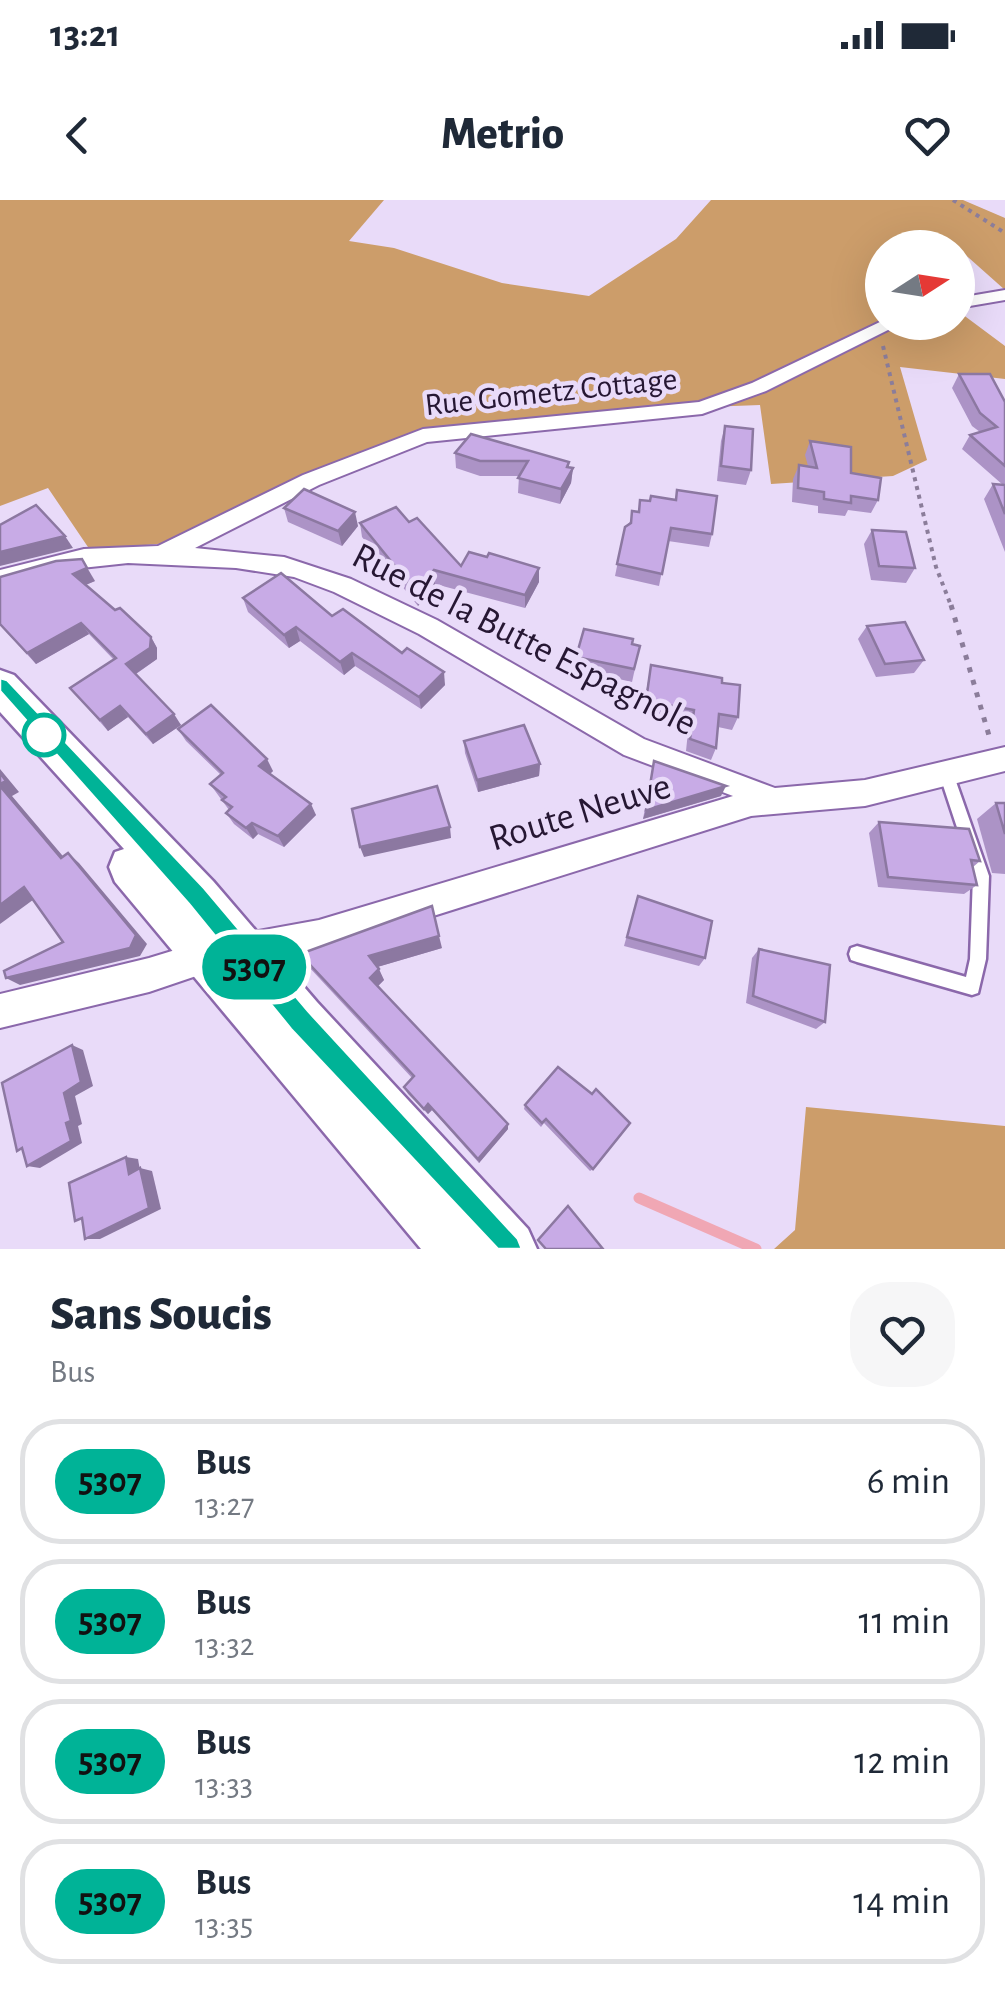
<!DOCTYPE html>
<html lang="en">
<head>
<meta charset="utf-8">
<style>
  :root { --surface:#fff; --page:#f6f6f7; --text:#1f2937; --muted:#747a83; --line:#e0e1e3 }
  body { margin:0; font-family:"Alegreya Sans",sans-serif; background:var(--page); color:var(--text); height:100vh; display:flex; flex-direction:column; font-size:38px; white-space:nowrap }
  * { box-sizing:border-box; margin:0 }
  p { font-size:32px; color:var(--muted) }
  .icon { flex:none; width:55px; height:55px; fill:none; stroke:currentColor; stroke-width:2; stroke-linecap:round; stroke-linejoin:round }
  .map { position:relative; height:1049px; overflow:hidden }
  .sheet { display:flex; flex-direction:column; background:var(--surface); flex:1 }
  .sheet>* { flex:none }
  .badge { padding:0 20px; border-radius:32px; font-size:35px; line-height:65px }
  .needle { width:65px; rotate:78deg }
  .fabs { position:absolute; left:865px; top:30px; display:grid; gap:20px }
  .fabs a { display:grid; place-items:center; width:110px; height:110px; border-radius:50%; background:var(--surface); box-shadow:0 10px 40px #0002; font-size:50px }
  .map>.badge { position:absolute; translate:-50% -50%; box-shadow:0 0 0 5px #fff }
  .round { display:grid; place-items:center; flex:none; width:105px; height:105px; border-radius:40px; background:var(--page) }
  .headline { display:flex; align-items:center; justify-content:space-between; height:170px; padding:0 50px }
  h1 { font-size:48px; font-weight:800; line-height:75px }
  ul { padding:0; list-style:none }
  li { display:flex; align-items:center; gap:30px; height:125px; margin:0 20px 15px; padding:0 30px; border:5px solid var(--line); border-radius:40px }
  li div { flex:1 }
  li b { display:block; font-size:38px }
  li em { font-style:normal }
  li .badge { min-width:110px; font-weight:700; text-align:center }
  .status { display:flex; justify-content:space-between; align-items:center; height:70px; padding:0 50px; background:var(--surface); direction:ltr }
  .status svg { height:28px; fill:currentColor }
  header { display:flex; justify-content:space-between; align-items:center; height:130px; padding:0 50px; background:var(--surface); font-size:45px; font-weight:800 }
  .map>svg:first-child { display:block }
  .forest { fill:#cc9d6a }
  .lines { fill:none; stroke-linecap:round; stroke-linejoin:round }
  .stream { stroke:#f0a7b4; stroke-width:11 }
  .lane-casing { stroke:#8b68ab; stroke-width:5 }
  .street-casing { stroke:#8b68ab; stroke-width:4 }
  .secondary-casing { stroke:#8b68ab; stroke-width:5 }
  .path-far1 { stroke:#8b7d9a; stroke-width:4; stroke-dasharray:4 5; stroke-linecap:butt }
  .path { stroke:#8b7d9a; stroke-width:5; stroke-dasharray:5 8; stroke-linecap:butt }
  .lane { fill:#fff; fill-rule:evenodd }
  .street { fill:#fff; fill-rule:evenodd }
  .secondary { fill:#fff; fill-rule:evenodd }
  .wall { fill:#ac93c6 }
  .shaded-wall { fill:#8c78a1 }
  .building { fill:#c8abe6; stroke:#8c78a1; stroke-width:2.5 }
  .line { fill:#00b397; stroke:#fff; stroke-width:2.5 }
  .stop-dot { fill:#fff; stroke:#00b397; stroke-width:5 }
  .labels { text-anchor:middle; dominant-baseline:central; stroke-width:9; stroke-linejoin:round; paint-order:stroke }
  .far-street-label { font-size:32px; fill:#261733; stroke:#e9dbf9 }
  .street-label { font-size:38px; fill:#261733; stroke:#e9dbf9 }
</style>
</head>
<body>
<div class="status"><b>13:21</b><svg viewBox="0 0 49 12"><path d="M0 12V9h3v3zM5 12V6h3v6zM10 12V3h3v9zM15 12V0h3v12zM26 1h20v11H26zM47 4h2v5h-2z"/></svg></div>
<header><svg class="icon" aria-label="back" viewBox="0 0 24 24"><path d="M15 5l-7 7 7 7"/></svg>Metrio<svg class="icon" aria-label="heart" viewBox="0 0 24 24"><path d="M12 20l-8-8c-3-5 5-10 8-4 3-6 11-1 8 4z"/></svg></header>
<div class="map">
<svg width="1005" height="1049" viewBox="0 0 1005 1049">
  <rect width="100%" height="100%" fill="#e9dbf9"/>
  <g class="forest">
    <polygon points="0,0 384,0 349,41 394,48 502,83 589,96 676,39 711,0 963,0 1005,18 1005,90 951,42 929,47 882,48 882,122 958,122 958,111 1005,146 1005,179 900,167 927,260 893,276 771,284 760,205 602,211 422,233 179,342 90,350 48,288 0,306"/>
    <polygon points="806,907 1005,926 1005,1049 774,1049 795,1030"/>
  </g>
  <g class="lines">
    <polyline class="stream" points="639,998 756,1049"/>
    <g class="lane-casing">
      <polygon id="lane" points="946,567 951,569 953,573 989,676 986,759 978,793 972,795 857,762 851,760 849,754 851,748 857,746 966,777 970,759 973,676 939,573 941,569"/>
    </g>
    <g class="street-casing">
      <g id="street">
        <polygon points="1005,90 1005,100 958,108 958,98"/>
        <polygon points="882,121 904,122 766,191 702,214 427,242 319,285 195,348 284,357 351,379 437,420 644,539 775,588 865,580 1005,547 1005,571 865,606 751,616 319,752 208,772 149,792 0,828 0,794 149,758 208,740 319,720 733,596 624,555 419,434 334,392 294,377 236,368 128,363 63,370 0,389 0,370 84,349 158,346 303,275 423,229 699,202 752,183"/>
      </g>
    </g>
    <g class="secondary-casing">
      <polygon id="secondary" points="0,470 14,475 213,681 317,802 528,1029 537,1049 421,1049 115,682 109,667 115,652 124,649 0,512"/>
    </g>
    <g class="path-far1">
      <polyline points="953,0 1005,33"/>
      <polyline points="883,146 936,367 952,408"/>
    </g>
    <polyline class="path" points="951,405 990,539"/>
    <use href="#lane" class="lane"/>
    <use href="#street" class="street"/>
    <use href="#secondary" class="secondary"/>
  </g>
  <g class="wall">
    <polygon points="959,174 1005,202 1005,352 984,299 993,284 1003,285 962,249 970,235 980,232 972,226 952,188"/>
    <polygon points="725,226 751,270 746,285 717,281 721,241"/>
    <polygon points="471,234 573,268 571,283 560,304 518,293 519,276 480,276 456,268 455,253"/>
    <polygon points="810,241 851,273 878,300 871,313 848,310 845,316 818,313 818,306 792,302 793,279 799,265 808,266 805,255"/>
    <polygon points="677,290 712,334 709,347 668,341 659,386 615,376 625,327 650,301 675,300"/>
    <polygon points="284,308 358,326 342,346 288,322"/>
    <polygon points="409,322 461,366 487,357 539,368 539,382 525,408 435,384 418,406 362,337 360,323"/>
    <polygon points="872,330 915,368 906,383 871,380 864,344"/>
    <polygon points="0,377 95,381 85,385 115,410 151,437 157,448 157,459 136,474 181,525 153,544 128,517 108,531 70,488 114,460 89,434 36,464 0,425"/>
    <polygon points="243,398 332,416 445,485 421,509 355,466 344,475 300,441 289,448 248,412"/>
    <polygon points="867,426 924,460 914,473 876,477 858,439"/>
    <polygon points="640,446 632,482 574,469 576,457"/>
    <polygon points="651,465 722,483 738,517 732,530 718,527 716,548 711,560 686,551 689,522 642,514"/>
    <polygon points="178,529 273,571 270,574 316,615 284,647 258,634 253,639 234,624 226,613 229,610 210,584 221,575 186,541"/>
    <polygon points="464,541 540,564 539,576 478,592 465,553"/>
    <polygon points="654,561 721,596 643,619"/>
    <polygon points="996,603 1005,603 1005,674 992,673 977,619"/>
    <polygon points="879,622 980,661 973,667 977,685 964,694 878,687 869,633"/>
    <polygon points="638,696 705,758 699,766 624,746"/>
    <polygon points="442,748 377,767 384,780 378,786 508,924 508,929 479,963 432,910 428,914 408,894 404,887 412,878 308,766 300,754"/>
    <polygon points="759,749 825,822 816,829 746,803 752,758"/>
    <polygon points="558,867 593,969 590,971 544,923 541,927 524,909 525,905"/>
  </g>
  <g class="shaded-wall">
    <polygon points="569,262 568,276 573,268 571,283 560,304 561,289"/>
    <polygon points="355,312 358,326 342,346 338,331"/>
    <polygon points="65,336 73,348 0,366 0,352"/>
    <polygon points="82,359 95,381 81,387 73,374"/>
    <polygon points="539,368 539,382 525,408 525,395"/>
    <polygon points="434,370 435,384 418,406 416,392"/>
    <polygon points="81,423 89,434 36,464 27,453"/>
    <polygon points="296,427 300,441 289,448 284,435"/>
    <polygon points="151,437 157,448 157,459 134,475 126,464"/>
    <polygon points="352,453 355,466 344,475 340,462"/>
    <polygon points="444,472 445,485 421,509 419,497"/>
    <polygon points="120,506 128,517 108,531 100,520"/>
    <polygon points="174,514 181,525 153,544 146,534"/>
    <polygon points="267,559 273,571 265,578 259,566"/>
    <polygon points="540,564 539,576 478,592 477,580"/>
    <polygon points="0,569 19,592 12,596 73,668 61,658 0,586"/>
    <polygon points="726,586 721,596 643,619 646,610"/>
    <polygon points="311,604 316,615 284,647 278,636"/>
    <polygon points="252,623 258,634 253,639 246,628"/>
    <polygon points="450,627 451,638 364,657 360,647"/>
    <polygon points="68,653 79,663 147,744 140,756 20,785 6,778 130,748"/>
    <polygon points="24,687 37,697 0,724 0,705"/>
    <polygon points="439,736 442,748 374,768 369,756"/>
    <polygon points="379,769 384,780 375,789 370,778"/>
    <polygon points="72,845 83,850 93,886 75,896 82,924 78,926 82,943 40,968 27,966 66,923 64,893"/>
    <polygon points="428,904 432,910 428,914 424,909"/>
    <polygon points="508,924 508,929 479,963 478,959"/>
    <polygon points="126,957 138,959 141,976 129,974"/>
    <polygon points="140,968 152,971 161,1009 100,1039 85,1039"/>
  </g>
  <g class="building">
    <polygon points="959,174 990,174 1005,202 1005,266 970,235 997,227 980,213"/>
    <polygon points="725,226 753,229 751,270 721,266"/>
    <polygon points="471,234 569,262 567,267 573,268 561,289 518,278 528,261 480,261 455,253"/>
    <polygon points="810,241 851,247 851,273 881,278 878,300 851,296 851,303 824,299 824,292 798,288 799,265 817,268"/>
    <polygon points="993,284 1005,285 1005,314"/>
    <polygon points="304,289 355,312 338,331 284,308"/>
    <polygon points="677,290 717,296 712,334 671,328 662,374 617,364 625,327 631,323 632,311 639,312 640,300 650,301 651,296 676,300"/>
    <polygon points="36,305 65,336 0,352 0,325"/>
    <polygon points="396,307 409,322 417,318 461,366 469,352 487,357 489,353 539,368 525,395 434,370 416,392 360,323"/>
    <polygon points="872,330 906,332 915,368 879,366"/>
    <polygon points="82,359 87,368 73,374 115,410 120,408 151,437 150,448 126,464 174,514 146,534 120,506 100,520 70,488 116,458 81,423 27,453 0,424 0,377 56,361"/>
    <polygon points="281,373 332,416 343,409 402,453 407,448 444,472 419,497 352,453 340,462 296,427 284,435 243,398"/>
    <polygon points="905,422 924,460 885,464 867,426"/>
    <polygon points="584,429 633,439 632,444 640,446 634,469 576,457"/>
    <polygon points="651,465 722,478 722,483 740,485 738,517 719,514 716,548 690,539 694,510 646,501"/>
    <polygon points="211,505 267,559 259,566 311,604 278,636 252,623 246,628 226,613 232,607 222,600 226,597 210,584 223,573 178,529"/>
    <polygon points="524,525 540,564 477,580 464,541"/>
    <polygon points="654,561 726,586 646,610"/>
    <polygon points="0,573 6,581 0,584"/>
    <polygon points="0,586 61,658 68,653 136,735 130,748 6,778 4,771 63,742 24,687 0,705"/>
    <polygon points="437,586 450,627 360,647 352,609"/>
    <polygon points="996,603 1005,603 1005,634"/>
    <polygon points="879,622 969,629 980,661 971,660 977,685 888,677"/>
    <polygon points="638,696 712,721 705,758 627,737"/>
    <polygon points="432,706 439,736 369,756 379,769 370,778 508,924 478,959 428,904 424,909 404,887 414,876 300,754"/>
    <polygon points="759,749 830,765 825,822 753,796"/>
    <polygon points="72,845 81,882 64,893 71,921 66,923 71,941 27,966 22,948 17,951 2,883"/>
    <polygon points="558,867 592,894 596,889 630,923 593,969 546,919 542,923 525,905"/>
    <polygon points="126,957 129,974 140,968 149,1008 85,1039 82,1018 75,1021 69,983"/>
    <polygon points="568,1006 603,1049 546,1049 538,1040"/>
  </g>
  <polygon class="line" points="0,478 7,480 204,688 308,811 518,1039 522,1049 498,1049 291,829 189,704 0,491"/>
  <circle class="stop-dot" cx="44" cy="535" r="20"/>
  <g class="labels">
    <g class="far-street-label">
      <text transform="translate(551 192) rotate(-6)">Rue Gometz Cottage</text>
    </g>
    <g class="street-label">
      <text transform="translate(524 440) rotate(27)">Rue de la Butte Espagnole</text>
      <text transform="translate(580 613) rotate(-17)">Route Neuve</text>
    </g>
  </g>
</svg>
<div class="fabs">
<a><svg class="needle" viewBox="-14 -14 28 28"><path d="M0-13l5 13h-10z" fill="#e53935"/><path d="M0 13l5-13h-10z" fill="#747a83"/></svg></a>
</div>
<b class="badge" style="left:254px;top:767px;background:#00b397;color:#111">5307</b>
</div>
<section class="sheet">
<div class="headline"><div><h1>Sans Soucis</h1><p>Bus</p></div><a class="round"><svg class="icon" aria-label="heart" viewBox="0 0 24 24"><path d="M12 20l-8-8c-3-5 5-10 8-4 3-6 11-1 8 4z"/></svg></a></div>
<ul>
<li><span class="badge" style="background:#00b397;color:#111">5307</span><div><b>Bus</b><p>13:27</p></div><em>6 min</em></li>
<li><span class="badge" style="background:#00b397;color:#111">5307</span><div><b>Bus</b><p>13:32</p></div><em>11 min</em></li>
<li><span class="badge" style="background:#00b397;color:#111">5307</span><div><b>Bus</b><p>13:33</p></div><em>12 min</em></li>
<li><span class="badge" style="background:#00b397;color:#111">5307</span><div><b>Bus</b><p>13:35</p></div><em>14 min</em></li>
</ul>
</section>
</body>
</html>
